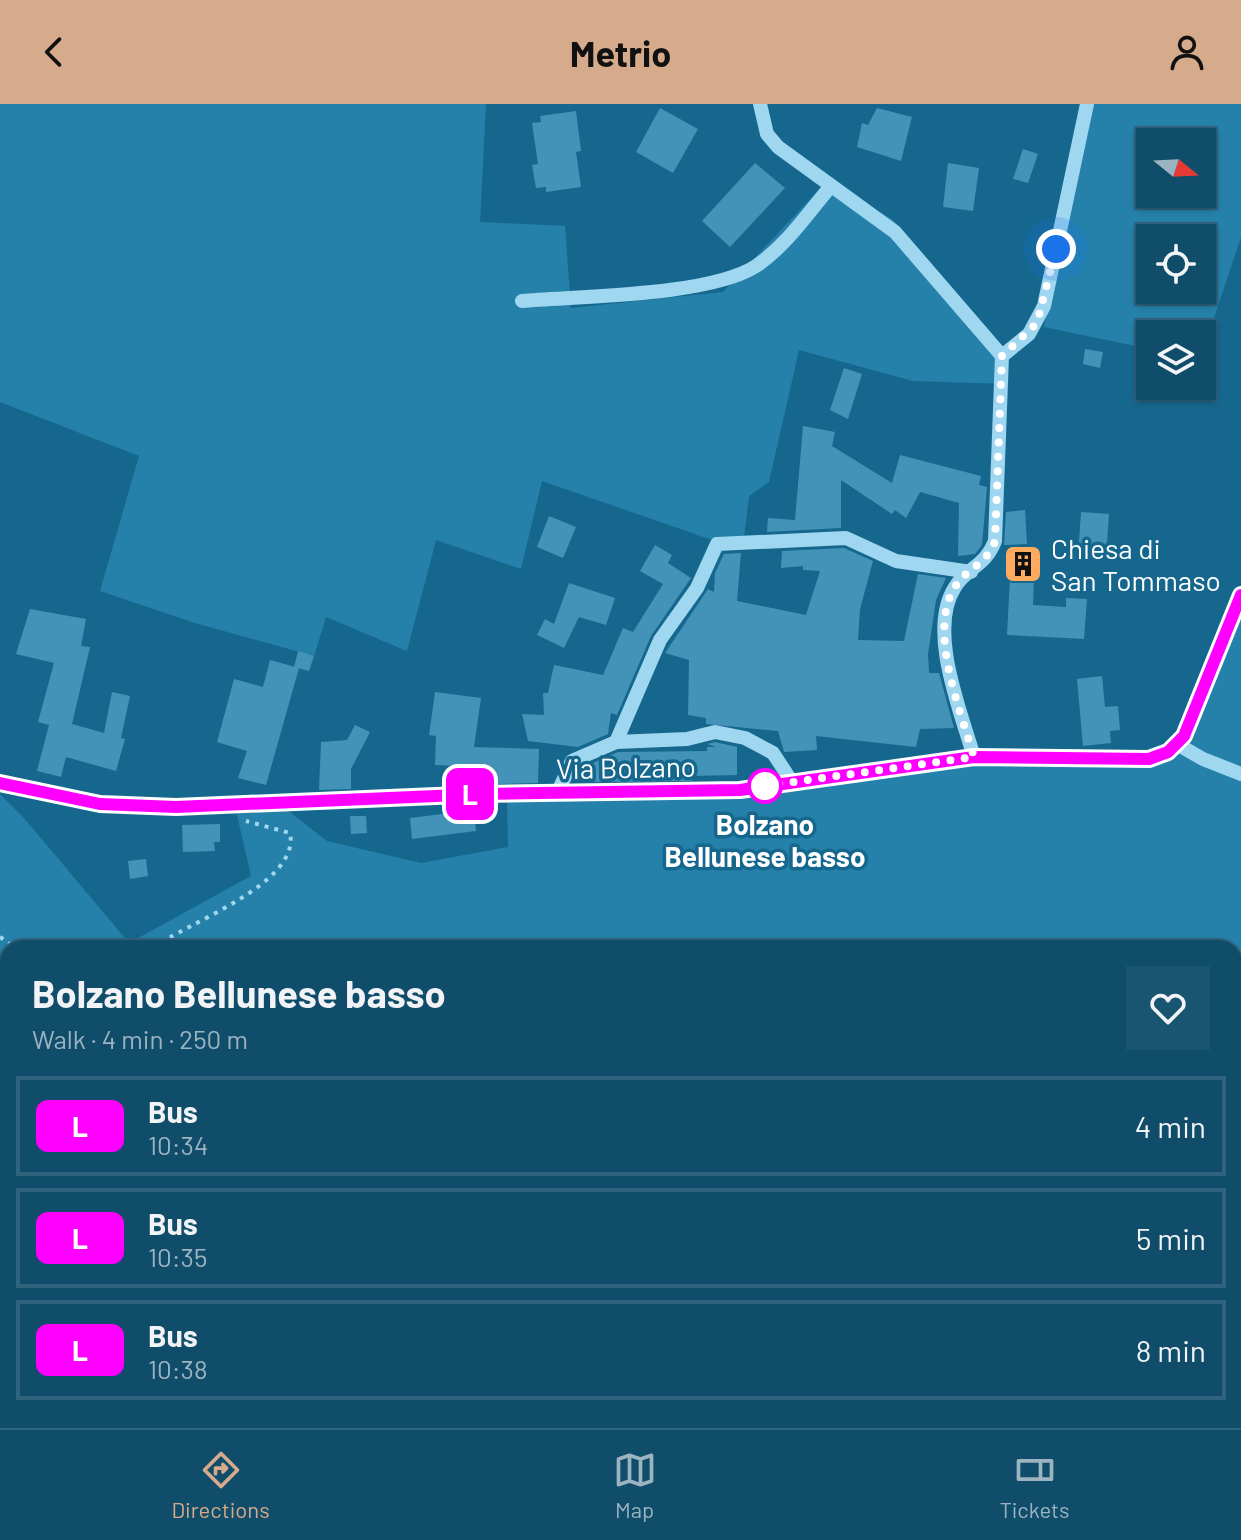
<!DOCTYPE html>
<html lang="en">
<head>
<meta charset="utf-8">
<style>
  :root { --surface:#104d6a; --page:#195470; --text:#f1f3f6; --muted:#9cb4c1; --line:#30647e; --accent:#d6ab8b }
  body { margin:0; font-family:Barlow,sans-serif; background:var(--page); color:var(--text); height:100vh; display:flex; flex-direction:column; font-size:30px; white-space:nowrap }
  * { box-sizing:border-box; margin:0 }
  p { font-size:26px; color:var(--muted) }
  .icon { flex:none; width:44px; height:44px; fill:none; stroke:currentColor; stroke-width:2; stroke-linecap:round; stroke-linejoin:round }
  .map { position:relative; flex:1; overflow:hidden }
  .panel { position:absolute; left:0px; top:836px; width:1242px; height:488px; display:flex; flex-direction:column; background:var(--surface); border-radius:24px 24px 0 0; box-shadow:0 2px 6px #0004,0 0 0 2px var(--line) }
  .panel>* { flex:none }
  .badge { padding:0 16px; border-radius:12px; font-size:28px; line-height:52px }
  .needle { width:52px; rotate:108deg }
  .buttons { position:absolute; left:1136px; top:24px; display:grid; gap:16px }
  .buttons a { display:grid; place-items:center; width:80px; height:80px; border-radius:0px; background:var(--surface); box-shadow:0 2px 6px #0004,0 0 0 2px var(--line); font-size:40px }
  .you { position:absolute; width:40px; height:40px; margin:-20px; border:6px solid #fff; border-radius:50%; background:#1a73e8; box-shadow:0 0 0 12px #1a73e833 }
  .map>.badge { position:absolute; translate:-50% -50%; box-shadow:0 0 0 4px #fff }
  .round { display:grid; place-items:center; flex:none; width:84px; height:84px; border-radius:0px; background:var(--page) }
  .headline { display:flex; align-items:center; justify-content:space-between; height:136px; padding:0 32px }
  h1 { font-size:38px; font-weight:700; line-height:60px }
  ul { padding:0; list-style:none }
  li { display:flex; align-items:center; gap:24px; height:100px; margin:0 16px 12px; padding:0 16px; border:4px solid var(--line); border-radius:0px }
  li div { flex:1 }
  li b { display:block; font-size:30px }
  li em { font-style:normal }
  li .badge { min-width:88px; font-weight:700; text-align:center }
  header { display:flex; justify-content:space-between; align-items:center; height:104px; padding:0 32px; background:var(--accent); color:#111; font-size:36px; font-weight:700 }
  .menu { display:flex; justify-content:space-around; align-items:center; height:112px; border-top:2px solid var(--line); background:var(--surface); font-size:22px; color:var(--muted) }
  .menu a { display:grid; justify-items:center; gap:4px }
  .menu .current { color:var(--accent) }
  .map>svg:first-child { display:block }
  .green { fill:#2581aa; fill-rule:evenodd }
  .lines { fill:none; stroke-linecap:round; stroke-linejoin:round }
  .stream { stroke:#93d6f2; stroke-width:6 }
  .building { fill:#4393b8 }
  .path { stroke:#a0d7f0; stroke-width:4; stroke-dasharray:4 6; stroke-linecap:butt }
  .minor { stroke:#a0d7f0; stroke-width:14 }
  .line-casing { stroke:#fff; stroke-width:18 }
  .line { stroke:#f0f; stroke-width:12 }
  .walk { stroke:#fff; stroke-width:8; stroke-dasharray:0 14.4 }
  .stop-dot { fill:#fff; stroke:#f0f; stroke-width:4 }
  .labels { text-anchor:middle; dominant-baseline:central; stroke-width:7; stroke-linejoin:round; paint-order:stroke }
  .poi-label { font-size:28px; fill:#fff; stroke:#16678d; text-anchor:start }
  .street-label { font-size:28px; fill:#fff; stroke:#16678d }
  .stop-label { font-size:28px; font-weight:bold; fill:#fff; stroke:#16678d }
</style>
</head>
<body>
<header><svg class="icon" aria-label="back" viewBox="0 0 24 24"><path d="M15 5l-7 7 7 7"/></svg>Metrio<svg class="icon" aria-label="person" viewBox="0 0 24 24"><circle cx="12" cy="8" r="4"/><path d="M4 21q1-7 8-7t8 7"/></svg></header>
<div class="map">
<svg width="1241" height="1324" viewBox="0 0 1241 1324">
  <rect width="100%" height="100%" fill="#16678d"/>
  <g class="green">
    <polygon points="0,0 486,0 480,118 565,122 571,204 723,188 826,78 892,115 980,218 1007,280 913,277 799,246 769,378 749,392 744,434 715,437 542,377 521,465 436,436 407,547 326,513 314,552 195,519 100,487 139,352 0,298"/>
    <path d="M 1082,0 L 1241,0 L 1241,133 L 1202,250 L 1202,230 L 1150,230 L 1150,245 L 1044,223 ZM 1150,38 L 1202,38 L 1202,90 L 1150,90 ZM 1150,134 L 1202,134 L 1202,186 L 1150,186 Z"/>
    <path d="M 1241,481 L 1241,1324 L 0,1324 L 0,690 L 24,714 L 129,839 L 251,772 L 234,698 L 274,696 L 327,737 L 421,759 L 508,743 L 507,693 L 621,694 L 796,686 L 982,661 L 1170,657 ZM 8,844 L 1234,844 L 1234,1316 L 8,1316 Z"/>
  </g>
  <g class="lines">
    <g class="stream">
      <polyline points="1234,1301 1241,1306"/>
      <polyline points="0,1312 8,1324"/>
      <polyline points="166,1324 170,1316"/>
    </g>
  </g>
  <g class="building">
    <polygon points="660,4 698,25 673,69 636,48"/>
    <polygon points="877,4 912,13 901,57 857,43 862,19 868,21"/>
    <polygon points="576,7 581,47 576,48 581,83 546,88 546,83 536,84 532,61 538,60 532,19 541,18 540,12"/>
    <polygon points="1023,45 1038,50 1028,79 1013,75"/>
    <polygon points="755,59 785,84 730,143 702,117"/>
    <polygon points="948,59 979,64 973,107 943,103"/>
    <polygon points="1085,245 1103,248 1100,264 1083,260"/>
    <polygon points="844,264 862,270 848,315 830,306"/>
    <polygon points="803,322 835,328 832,342 892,379 900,351 981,372 979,381 987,383 982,441 975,450 958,452 959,399 920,388 906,414 895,406 892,410 841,376 841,424 767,428 768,414 795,416"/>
    <polygon points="1025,406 1027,440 1004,441 1006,408"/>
    <polygon points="1081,408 1109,410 1106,453 1078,452"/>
    <polygon points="549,412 576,423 563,454 537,443"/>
    <polygon points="655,441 672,451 668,459 691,474 651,532 617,611 611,609 608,630 578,643 528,637 522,610 544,611 543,589 548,589 554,561 603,571 623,524 633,528 663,480 640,467"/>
    <polygon points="844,444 873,457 860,505 858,536 904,537 918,470 946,474 936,496 928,550 929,569 939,569 954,624 920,625 916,643 816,632 817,646 784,648 778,627 706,620 706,614 688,611 689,556 665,549 708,485 714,488 715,469 724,450 741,449 737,497 806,511 820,467 803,466 803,462 781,464 782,447"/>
    <polygon points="1010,474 1034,475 1033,501 1066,503 1066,494 1087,495 1084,535 1007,531"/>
    <polygon points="569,479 615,494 606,521 579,513 564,544 537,531 545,515 554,520"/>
    <polygon points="30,505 86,515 81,542 90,543 72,620 104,629 112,588 130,592 121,634 125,635 116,667 66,653 61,673 37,667 49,621 38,618 54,559 16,550"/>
    <polygon points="298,547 314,552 309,567 294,563"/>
    <polygon points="270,556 299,564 266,681 238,674 247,647 217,638 234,575 263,583"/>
    <polygon points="1102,572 1105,603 1118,602 1120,626 1110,627 1111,639 1083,642 1077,575"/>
    <polygon points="435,588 481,594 474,643 539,645 538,679 459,681 457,662 435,661 436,632 429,631"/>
    <polygon points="355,621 370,628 351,665 351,685 319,686 321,638 347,636"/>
    <polygon points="715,638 737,643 737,671 691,672 692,677 593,678 593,659 618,648 707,647 707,643 716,643 707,640"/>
    <polygon points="474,706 476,727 412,735 410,714"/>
    <polygon points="350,712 366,712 367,729 351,730"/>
    <polygon points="220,720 220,738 214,738 215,747 183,748 182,721"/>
    <polygon points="146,755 148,772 130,775 128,757"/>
  </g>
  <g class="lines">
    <g class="path">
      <polyline points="0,833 16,844"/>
      <path d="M 153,844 C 184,820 301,780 290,729 L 246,717"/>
      <polyline points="0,1138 8,1142"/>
    </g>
    <g class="minor">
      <polyline points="760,0 767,30 778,43 895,128 1002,252"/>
      <path d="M 522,197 C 580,192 710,192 756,162 C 786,142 808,109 831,82"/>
      <polyline points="616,638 687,635 715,628 745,634 773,649 792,678"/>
      <polyline points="1177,640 1203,655 1241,670"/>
      <path d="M 974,653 C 961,608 927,526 955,483 C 967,463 985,463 995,437 L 1002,252 L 1029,230 L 1044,202 L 1087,0"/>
      <polyline points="0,679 100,700 176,703 483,690 740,686 974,653 1149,655 1168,648 1184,632 1241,491"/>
      <polyline points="557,690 572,657 616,638 660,536 697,484 717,440 846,434 896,457 971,468"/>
    </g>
  </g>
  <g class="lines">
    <g class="line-casing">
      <polyline id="line" points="0,679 100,700 176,703 483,690 740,686 974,653 1149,655 1168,648 1184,632 1241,491"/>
    </g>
    <use href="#line" class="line"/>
    <path class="walk" d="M 765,682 L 974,653 C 961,608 927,526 955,483 C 967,463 985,463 995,437 L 1002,252 L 1037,219 L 1056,145"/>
  </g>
  <defs>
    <g id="building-square" transform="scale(2)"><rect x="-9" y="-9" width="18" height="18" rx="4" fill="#ffaa5f" stroke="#16678d"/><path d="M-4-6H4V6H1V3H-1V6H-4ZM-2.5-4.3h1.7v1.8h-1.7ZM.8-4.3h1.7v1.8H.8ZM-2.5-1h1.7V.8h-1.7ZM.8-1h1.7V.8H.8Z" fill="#111"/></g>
  </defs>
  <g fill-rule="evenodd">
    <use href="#building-square" x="1023" y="460"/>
  </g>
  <circle class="stop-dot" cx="765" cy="682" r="16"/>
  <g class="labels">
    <g class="poi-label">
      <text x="1051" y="444">Chiesa di<tspan x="1051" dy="32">San Tommaso</tspan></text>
    </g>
    <g class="street-label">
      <text transform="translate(626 663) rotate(-1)">Via Bolzano</text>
    </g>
    <g class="stop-label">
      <text x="765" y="720">Bolzano<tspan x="765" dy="32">Bellunese basso</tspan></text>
    </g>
  </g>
</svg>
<div class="buttons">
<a><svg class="needle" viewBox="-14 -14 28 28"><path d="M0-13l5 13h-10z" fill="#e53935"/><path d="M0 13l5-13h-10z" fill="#9cb4c1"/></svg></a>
<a><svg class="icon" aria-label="locate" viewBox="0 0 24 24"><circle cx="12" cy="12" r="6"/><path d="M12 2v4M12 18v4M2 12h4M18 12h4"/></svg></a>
<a><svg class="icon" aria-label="layers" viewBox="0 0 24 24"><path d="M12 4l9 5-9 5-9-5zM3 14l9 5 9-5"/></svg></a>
</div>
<div class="you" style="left:1056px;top:145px"></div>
<b class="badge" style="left:470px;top:690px;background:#f0f;color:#fff">L</b>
<section class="panel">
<div class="headline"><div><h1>Bolzano Bellunese basso</h1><p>Walk · 4 min · 250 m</p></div><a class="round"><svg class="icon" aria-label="heart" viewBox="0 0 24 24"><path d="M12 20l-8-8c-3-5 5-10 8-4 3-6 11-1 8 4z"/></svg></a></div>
<ul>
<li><span class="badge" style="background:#f0f;color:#fff">L</span><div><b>Bus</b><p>10:34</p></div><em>4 min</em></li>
<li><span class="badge" style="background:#f0f;color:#fff">L</span><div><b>Bus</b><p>10:35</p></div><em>5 min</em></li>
<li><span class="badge" style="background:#f0f;color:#fff">L</span><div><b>Bus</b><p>10:38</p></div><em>8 min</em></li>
</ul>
</section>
</div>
<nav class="menu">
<a class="current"><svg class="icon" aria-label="directions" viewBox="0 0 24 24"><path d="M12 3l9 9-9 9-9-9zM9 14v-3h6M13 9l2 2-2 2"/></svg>Directions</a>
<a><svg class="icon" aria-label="map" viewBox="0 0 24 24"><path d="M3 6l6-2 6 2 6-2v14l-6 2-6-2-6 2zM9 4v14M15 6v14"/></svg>Map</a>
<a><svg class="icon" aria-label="tickets" viewBox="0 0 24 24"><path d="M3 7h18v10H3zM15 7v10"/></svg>Tickets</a>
</nav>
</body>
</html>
